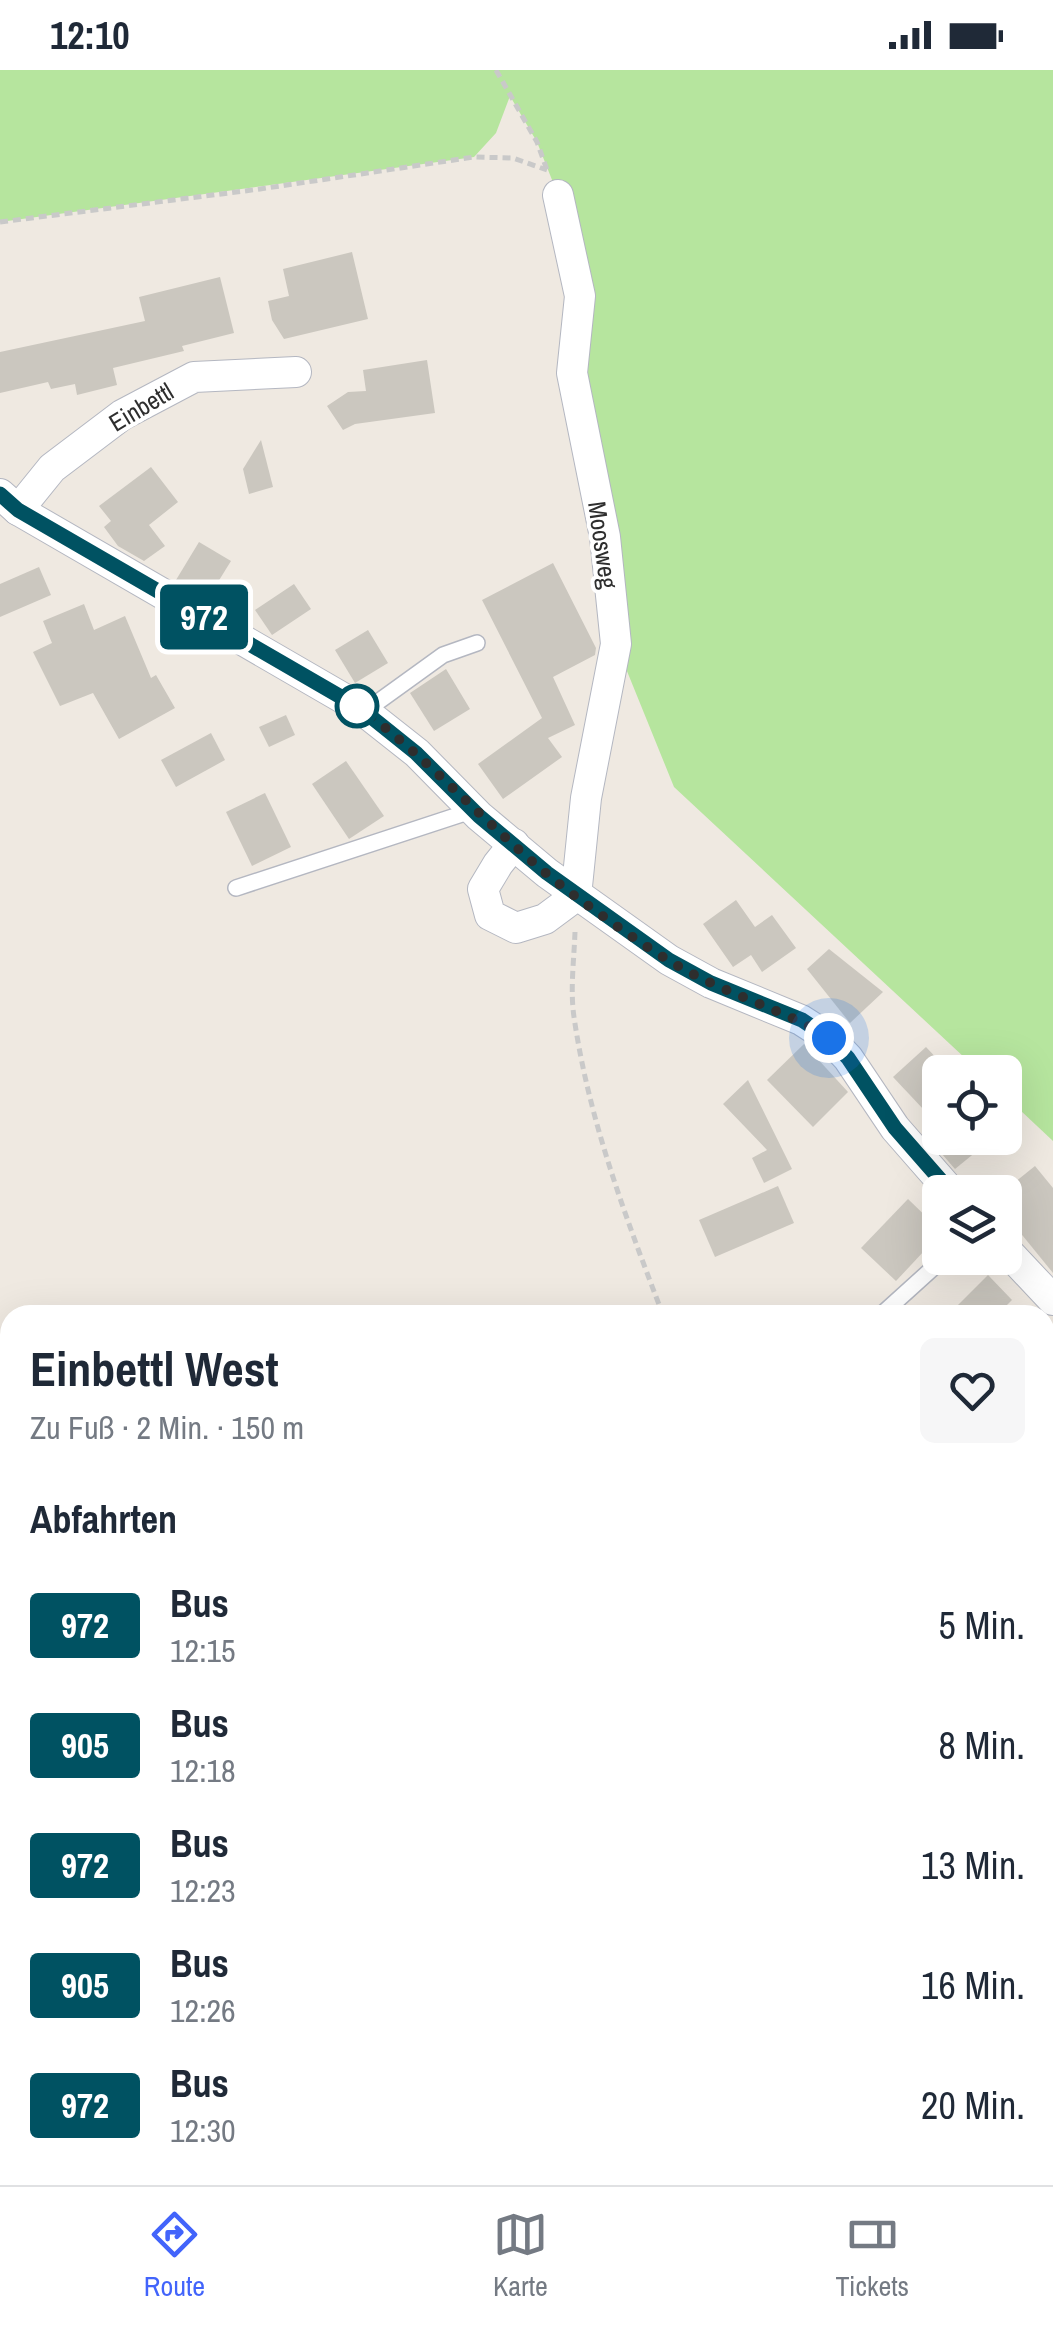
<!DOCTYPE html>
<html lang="de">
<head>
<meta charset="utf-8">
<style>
  :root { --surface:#fff; --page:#f6f6f7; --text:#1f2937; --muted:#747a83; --line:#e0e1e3; --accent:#4264fb }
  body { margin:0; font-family:"Archivo Narrow",sans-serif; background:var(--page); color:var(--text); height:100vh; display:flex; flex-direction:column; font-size:38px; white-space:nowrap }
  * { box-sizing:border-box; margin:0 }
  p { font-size:32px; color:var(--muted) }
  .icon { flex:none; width:55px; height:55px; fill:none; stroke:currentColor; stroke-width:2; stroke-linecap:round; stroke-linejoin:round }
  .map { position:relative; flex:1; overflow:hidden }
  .side { position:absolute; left:0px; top:1235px; width:1055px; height:880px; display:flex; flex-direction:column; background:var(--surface); border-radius:30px 30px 0 0; box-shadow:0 10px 40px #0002 }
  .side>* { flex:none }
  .badge { padding:0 20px; border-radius:8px; font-size:35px; line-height:65px }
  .controls { position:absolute; left:922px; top:985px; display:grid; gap:20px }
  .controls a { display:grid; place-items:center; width:100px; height:100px; border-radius:15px; background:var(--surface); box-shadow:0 10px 40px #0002; font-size:50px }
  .you { position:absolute; width:50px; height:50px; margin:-25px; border:8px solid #fff; border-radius:50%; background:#1a73e8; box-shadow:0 0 0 15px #1a73e833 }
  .map>.badge { position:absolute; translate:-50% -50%; box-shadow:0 0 0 5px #fff }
  h2 { padding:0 30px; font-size:38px; line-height:90px }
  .round { display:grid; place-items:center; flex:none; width:105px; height:105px; border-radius:15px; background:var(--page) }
  .overview { display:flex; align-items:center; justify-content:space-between; height:170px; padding:0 30px }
  h1 { font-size:48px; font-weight:700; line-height:75px }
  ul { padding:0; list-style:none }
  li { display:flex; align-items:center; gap:30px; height:120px; padding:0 30px }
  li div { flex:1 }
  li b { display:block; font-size:38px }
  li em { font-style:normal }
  li .badge { min-width:110px; font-weight:700; text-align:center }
  .status { display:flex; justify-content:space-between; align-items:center; height:70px; padding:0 50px; background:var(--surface); direction:ltr }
  .status svg { height:28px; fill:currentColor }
  .tabs { display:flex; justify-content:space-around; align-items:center; height:140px; border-top:2px solid var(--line); background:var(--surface); font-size:28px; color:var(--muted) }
  .tabs a { display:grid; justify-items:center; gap:5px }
  .tabs .current { color:var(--accent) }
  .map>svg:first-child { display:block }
  .green { fill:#b6e59e }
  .building { fill:#cbc7bf }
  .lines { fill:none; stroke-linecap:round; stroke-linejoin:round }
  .service-casing { stroke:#b4b7c1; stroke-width:18 }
  .minor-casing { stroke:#b4b7c1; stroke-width:32 }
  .path { stroke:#c9c9c9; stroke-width:5; stroke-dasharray:8 5; stroke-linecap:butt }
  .service { stroke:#fff; stroke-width:15 }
  .minor { stroke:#fff; stroke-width:30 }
  .line-casing { stroke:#fff; stroke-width:22 }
  .line { stroke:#005262; stroke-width:15 }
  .walk { stroke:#2e2e2e; stroke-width:10; stroke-dasharray:0 18 }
  .stop-dot { fill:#fff; stroke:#005262; stroke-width:5 }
  .labels { text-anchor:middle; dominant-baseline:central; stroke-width:8; stroke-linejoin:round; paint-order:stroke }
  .street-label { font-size:25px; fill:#2e2e2e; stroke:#fff }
</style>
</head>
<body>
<div class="status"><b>12:10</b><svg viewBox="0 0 49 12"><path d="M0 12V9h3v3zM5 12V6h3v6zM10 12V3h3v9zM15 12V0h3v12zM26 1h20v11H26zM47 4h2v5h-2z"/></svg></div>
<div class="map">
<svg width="1053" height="2115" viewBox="0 0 1053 2115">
  <rect width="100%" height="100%" fill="#efe9e1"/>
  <g class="green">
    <polygon points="0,0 1053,0 1053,1071 1005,1026 1005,1002 980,1002 674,717 616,574 558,125 537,72 510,26 496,63 474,87 0,152"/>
    <polygon points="0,1427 10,1427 10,1664 0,1660 3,1596"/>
    <polygon points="238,2105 383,2105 385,2115 225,2115"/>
  </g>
  <g class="building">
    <polygon points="352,182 368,249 284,269 272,250 268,231 289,226 283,199"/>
    <polygon points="220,207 234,263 182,276 184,281 113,298 117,315 77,325 75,314 51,319 48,312 0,323 0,282 145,251 139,227"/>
    <polygon points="427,290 435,343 355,354 343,360 327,336 348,322 366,321 363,300"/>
    <polygon points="261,370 273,417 249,424 243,399"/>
    <polygon points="151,397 178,432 149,455 165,476 144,491 118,476 104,457 111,451 99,436"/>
    <polygon points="199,472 231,491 208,528 176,510"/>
    <polygon points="553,493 596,578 595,585 553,607 575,655 548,668 562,687 503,729 478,694 542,648 482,530"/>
    <polygon points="39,497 51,525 0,547 0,514"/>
    <polygon points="294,514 311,539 272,565 255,540"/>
    <polygon points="84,534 94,560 125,546 151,608 156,605 175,638 119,669 93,623 60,636 33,582 52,573 43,551"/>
    <polygon points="368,560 388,593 355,613 335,580"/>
    <polygon points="446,599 470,639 434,661 410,623"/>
    <polygon points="286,645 295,665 269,677 259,657"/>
    <polygon points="211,663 225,690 176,717 161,690"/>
    <polygon points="346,691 384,746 349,769 312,714"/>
    <polygon points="265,723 291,777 252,796 226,742"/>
    <polygon points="736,830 755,857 772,845 796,878 762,902 751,885 733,897 703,854"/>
    <polygon points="829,879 883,922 850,953 807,899"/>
    <polygon points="804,974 848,1022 813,1057 767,1010"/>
    <polygon points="926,977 940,992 940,1057 893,1007"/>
    <polygon points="748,1010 792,1099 764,1113 752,1088 767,1080 723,1034"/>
    <polygon points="928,1068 993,1068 955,1099"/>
    <polygon points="1035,1096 1053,1118 1053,1203 1005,1144 1005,1120"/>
    <polygon points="778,1116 794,1153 715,1187 699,1150"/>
    <polygon points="908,1129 940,1160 940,1164 896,1211 861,1178"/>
    <polygon points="988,1205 1012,1230 997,1245 948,1245"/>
  </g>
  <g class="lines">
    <g class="service-casing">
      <g id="service">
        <polyline points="364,642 443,585 477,573"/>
        <polyline points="236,818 474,740"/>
        <polyline points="881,1245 944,1188"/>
      </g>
    </g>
    <g class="minor-casing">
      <g id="minor">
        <polyline points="558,125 580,226 572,303 605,467 616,574 586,728 576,826"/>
        <polyline points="0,424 18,440 360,638 417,683 479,746 547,803 669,890 711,913 801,950 829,968 848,988 895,1058 951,1122"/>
        <polyline points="18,440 52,398 122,345 194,307 296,302"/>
        <polyline points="514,774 498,794 483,819 490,845 516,858 545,849 576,826"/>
        <polyline points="1005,1179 1053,1230"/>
        <polyline points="1045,1595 1053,1601"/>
        <polyline points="1045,2029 1053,2020"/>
        <polyline points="948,2105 970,2112"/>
      </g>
    </g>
    <g class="path">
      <polyline points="496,0 537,72 547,100"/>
      <polyline points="0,152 260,119 474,87 513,88 547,100"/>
      <path d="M 575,862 C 574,890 570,920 574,947 C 589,1051 626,1148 663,1245"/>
      <polyline points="1045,1830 1053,1839"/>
    </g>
    <use href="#service" class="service"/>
    <use href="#minor" class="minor"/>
  </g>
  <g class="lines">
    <g class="line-casing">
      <polyline id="line" points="0,424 18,440 360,638 416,683 479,746 547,803 669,890 711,913 802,950 829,968 848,988 895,1058 951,1122"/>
    </g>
    <use href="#line" class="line"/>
    <path class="walk" d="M 357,636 C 431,689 498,769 575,826 C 618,857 663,891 711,913 C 751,932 791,944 829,968"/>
  </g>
  <circle class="stop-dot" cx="357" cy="636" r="20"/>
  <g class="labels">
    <g class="street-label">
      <text transform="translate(141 337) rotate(-31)">Einbettl</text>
      <text transform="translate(603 475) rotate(82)">Moosweg</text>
    </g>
  </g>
</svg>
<div class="controls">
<a><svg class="icon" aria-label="locate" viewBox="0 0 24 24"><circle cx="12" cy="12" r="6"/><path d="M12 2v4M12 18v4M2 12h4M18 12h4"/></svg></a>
<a><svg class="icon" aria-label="layers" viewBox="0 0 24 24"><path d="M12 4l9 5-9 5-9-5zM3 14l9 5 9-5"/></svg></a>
</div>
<div class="you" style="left:829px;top:968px"></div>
<b class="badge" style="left:204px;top:547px;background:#005262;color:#fff">972</b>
<section class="side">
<div class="overview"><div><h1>Einbettl West</h1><p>Zu Fuß · 2 Min. · 150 m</p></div><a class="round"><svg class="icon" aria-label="heart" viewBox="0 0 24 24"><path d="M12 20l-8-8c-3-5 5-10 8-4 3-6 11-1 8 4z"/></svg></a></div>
<h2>Abfahrten</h2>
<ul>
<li><span class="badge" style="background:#005262;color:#fff">972</span><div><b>Bus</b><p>12:15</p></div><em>5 Min.</em></li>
<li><span class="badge" style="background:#005262;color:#fff">905</span><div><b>Bus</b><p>12:18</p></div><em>8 Min.</em></li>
<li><span class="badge" style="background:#005262;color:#fff">972</span><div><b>Bus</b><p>12:23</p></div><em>13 Min.</em></li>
<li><span class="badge" style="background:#005262;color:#fff">905</span><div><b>Bus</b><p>12:26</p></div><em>16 Min.</em></li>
<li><span class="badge" style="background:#005262;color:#fff">972</span><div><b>Bus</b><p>12:30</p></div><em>20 Min.</em></li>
</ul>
</section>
</div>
<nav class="tabs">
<a class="current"><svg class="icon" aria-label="directions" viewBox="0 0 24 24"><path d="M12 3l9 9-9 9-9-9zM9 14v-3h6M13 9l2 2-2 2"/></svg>Route</a>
<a><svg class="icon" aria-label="map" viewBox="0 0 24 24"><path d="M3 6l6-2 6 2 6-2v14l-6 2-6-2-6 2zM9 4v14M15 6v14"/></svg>Karte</a>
<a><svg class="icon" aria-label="tickets" viewBox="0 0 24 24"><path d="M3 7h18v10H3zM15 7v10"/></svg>Tickets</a>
</nav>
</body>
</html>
